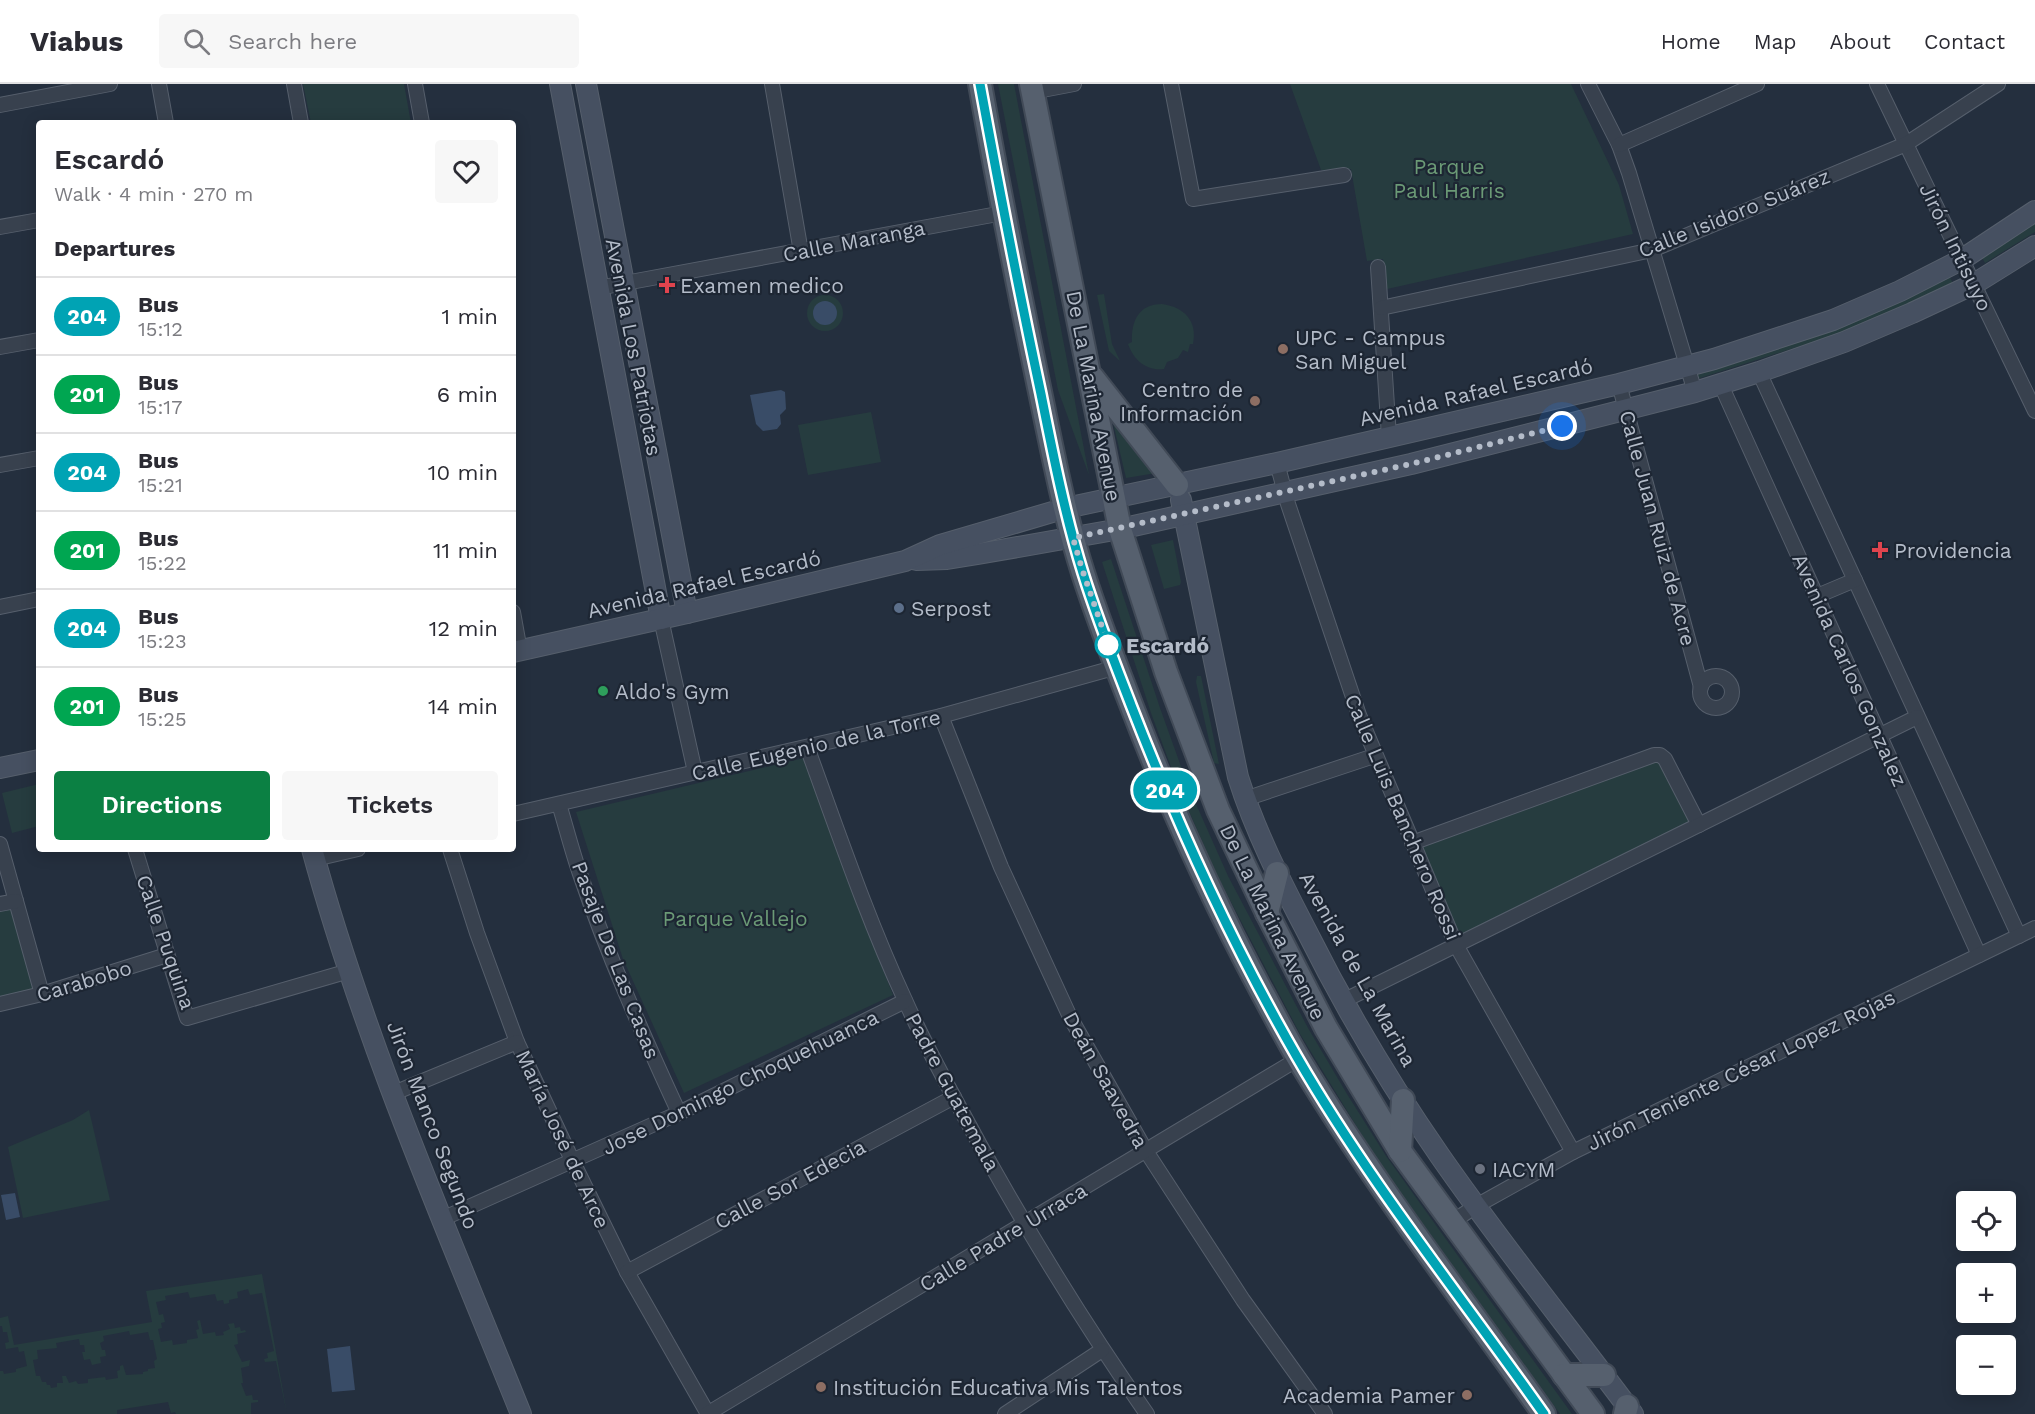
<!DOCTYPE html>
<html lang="en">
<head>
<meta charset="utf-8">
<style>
  :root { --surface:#fff; --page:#f7f7f7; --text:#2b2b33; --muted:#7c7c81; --line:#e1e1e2; --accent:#0b8043 }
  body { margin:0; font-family:"Work Sans",sans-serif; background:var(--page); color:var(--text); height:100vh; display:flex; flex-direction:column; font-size:22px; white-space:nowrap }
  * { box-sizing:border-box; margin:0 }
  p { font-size:20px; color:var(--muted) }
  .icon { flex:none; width:33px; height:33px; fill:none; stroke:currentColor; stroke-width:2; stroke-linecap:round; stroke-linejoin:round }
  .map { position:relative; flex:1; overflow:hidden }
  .drawer { position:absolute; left:36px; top:36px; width:480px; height:732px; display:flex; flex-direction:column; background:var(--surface); border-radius:6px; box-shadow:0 3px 15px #0003 }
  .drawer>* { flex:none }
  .badge { padding:0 12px; border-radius:20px; font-size:21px; line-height:39px }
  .buttons { position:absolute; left:1956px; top:1107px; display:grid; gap:12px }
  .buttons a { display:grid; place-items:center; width:60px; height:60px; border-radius:6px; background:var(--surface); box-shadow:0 3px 15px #0003; font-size:30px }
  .you { position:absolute; width:30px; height:30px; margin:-15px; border:4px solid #fff; border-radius:50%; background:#1a73e8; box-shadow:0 0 0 9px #1a73e833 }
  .map>.badge { position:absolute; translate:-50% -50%; box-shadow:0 0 0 3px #fff }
  h2 { padding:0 18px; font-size:22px; line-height:54px }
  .round { display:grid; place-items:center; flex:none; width:63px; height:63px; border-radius:6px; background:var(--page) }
  .overview { display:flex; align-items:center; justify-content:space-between; height:102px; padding:0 18px }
  h1 { font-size:28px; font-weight:600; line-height:45px }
  .primary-button { display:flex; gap:12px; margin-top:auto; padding:12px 18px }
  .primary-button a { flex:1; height:69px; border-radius:6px; background:var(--accent); color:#fff; font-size:24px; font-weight:600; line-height:69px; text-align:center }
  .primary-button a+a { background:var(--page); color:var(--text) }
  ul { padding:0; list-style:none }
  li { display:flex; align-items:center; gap:18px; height:78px; padding:0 18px; border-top:2px solid var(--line) }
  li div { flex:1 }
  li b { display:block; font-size:22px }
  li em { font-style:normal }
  li .badge { min-width:66px; font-weight:700; text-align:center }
  header { display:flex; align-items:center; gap:36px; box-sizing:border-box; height:84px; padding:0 30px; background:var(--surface); border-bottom:2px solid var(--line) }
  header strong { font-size:28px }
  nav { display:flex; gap:33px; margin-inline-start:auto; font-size:21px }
  .search { width:420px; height:54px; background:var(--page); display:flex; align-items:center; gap:15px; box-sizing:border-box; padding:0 21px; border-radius:6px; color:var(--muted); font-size:22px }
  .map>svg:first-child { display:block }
  .green { fill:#263c3f; fill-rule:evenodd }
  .water { fill:#394c67 }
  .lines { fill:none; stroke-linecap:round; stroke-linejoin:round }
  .street-casing { stroke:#565f6c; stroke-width:16 }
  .secondary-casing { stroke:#565f6c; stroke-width:22 }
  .primary-casing { stroke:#414a57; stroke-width:26 }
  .street { stroke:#38414e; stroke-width:14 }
  .secondary { stroke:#465061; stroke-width:20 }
  .primary { stroke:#56606e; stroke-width:22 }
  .line-casing { stroke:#fff; stroke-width:14 }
  .line { stroke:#00a3b4; stroke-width:9 }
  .walk { stroke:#b4bcc9; stroke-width:6; stroke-dasharray:0 10.8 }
  .health-dot { fill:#e0444e; stroke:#1d2633; stroke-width:2 }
  .education-dot { fill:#8d6e63; stroke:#1d2633; stroke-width:2 }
  .service-dot { fill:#5c6f8a; stroke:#1d2633; stroke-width:2 }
  .stop-dot { fill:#fff; stroke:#00a3b4; stroke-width:3 }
  .leisure-dot { fill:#2e9e5b; stroke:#1d2633; stroke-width:2 }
  .worship-dot { fill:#6b7280; stroke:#1d2633; stroke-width:2 }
  .labels { text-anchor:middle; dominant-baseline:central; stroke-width:4.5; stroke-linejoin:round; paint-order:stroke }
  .park-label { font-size:21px; fill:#6b9a76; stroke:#1d2633 }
  .street-label { font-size:21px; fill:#b4bcc9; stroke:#1d2633 }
  .poi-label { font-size:21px; fill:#b4bcc9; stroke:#1d2633; text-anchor:start }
  .stop-label { font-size:21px; font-weight:bold; fill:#b4bcc9; stroke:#1d2633; text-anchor:start }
</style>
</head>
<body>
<header>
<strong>Viabus</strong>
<div class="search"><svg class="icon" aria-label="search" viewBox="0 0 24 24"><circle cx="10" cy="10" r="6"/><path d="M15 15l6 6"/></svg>Search here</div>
<nav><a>Home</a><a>Map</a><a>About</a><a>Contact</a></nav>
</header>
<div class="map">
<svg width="2035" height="1330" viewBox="0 0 2035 1330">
  <rect width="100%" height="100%" fill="#242f3e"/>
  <g class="green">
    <polygon points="303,0 404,0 411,39 311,39"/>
    <polygon points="998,0 1014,0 1089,391 1058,306"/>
    <polygon points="1290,0 1571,0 1619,101 1633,150 1387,205 1383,175 1367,177 1351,85 1321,86"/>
    <polygon points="2035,136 2035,148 1985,179 1980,170"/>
    <polygon points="1949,192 1954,201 1832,252 1697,295 1695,288"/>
    <polygon points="1104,210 1112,260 1120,277 1109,267 1097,211"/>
    <circle cx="825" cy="229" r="18"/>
    <path d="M 1162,220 C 1184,223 1198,237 1193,260 L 1190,260 L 1188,268 L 1183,266 L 1178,274 L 1167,278 L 1164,285 C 1147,287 1134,277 1128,260 L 1132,258 C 1131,237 1139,220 1162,220 Z"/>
    <polygon points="871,328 881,378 808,391 798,341"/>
    <polygon points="1111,330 1156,389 1126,394"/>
    <polygon points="1173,456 1181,498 1180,501 1164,505 1151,461"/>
    <polygon points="1111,475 1160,624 1188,702 1228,792 1308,944 1347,1010 1386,1072 1572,1330 1560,1330 1379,1079 1300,950 1219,795 1180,707 1151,629 1102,478"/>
    <polygon points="1197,592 1201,592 1219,680 1214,679 1196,598"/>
    <polygon points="804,674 846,792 893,911 684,1009 623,875 576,728"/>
    <polygon points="1659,677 1691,740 1459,855 1421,764"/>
    <polygon points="39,700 39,742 12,749 2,709"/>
    <polygon points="11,822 33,906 0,914 0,825"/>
    <polygon points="89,1026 110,1116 23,1134 8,1063 73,1036"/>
    <path d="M 262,1190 L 287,1330 L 276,1277 L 265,1278 L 264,1275 L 268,1274 L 267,1269 L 274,1267 L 262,1209 L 250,1211 L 248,1205 L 237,1208 L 238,1214 L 229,1216 L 229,1219 L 224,1220 L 223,1216 L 217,1217 L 215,1210 L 190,1214 L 188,1208 L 165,1212 L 166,1216 L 156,1218 L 159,1231 L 163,1230 L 165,1238 L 161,1239 L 162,1244 L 158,1245 L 161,1258 L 172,1256 L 173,1261 L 187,1259 L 187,1256 L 198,1254 L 196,1246 L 199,1245 L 197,1237 L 200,1236 L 203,1250 L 215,1248 L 216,1252 L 224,1251 L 223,1248 L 230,1245 L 228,1240 L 234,1239 L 235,1244 L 240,1243 L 241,1247 L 245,1246 L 246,1248 L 237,1250 L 238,1260 L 234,1261 L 242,1278 L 250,1276 L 249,1282 L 241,1284 L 243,1299 L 241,1299 L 246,1312 L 252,1311 L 253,1316 L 258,1316 L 258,1318 L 251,1319 L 251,1330 L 176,1330 L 175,1328 L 171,1329 L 168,1318 L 117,1326 L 117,1330 L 0,1330 L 0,1287 L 3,1287 L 4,1290 L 16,1288 L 16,1285 L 27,1282 L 24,1267 L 19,1268 L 18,1263 L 6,1265 L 5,1259 L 9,1258 L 7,1248 L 3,1248 L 2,1242 L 0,1242 L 0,1234 L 8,1232 L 14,1261 L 152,1238 L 146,1207 ZM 129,1247 L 130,1251 L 148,1248 L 150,1256 L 153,1256 L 157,1275 L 154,1277 L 155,1284 L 148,1285 L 148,1287 L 143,1288 L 143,1290 L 126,1291 L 123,1281 L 120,1282 L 120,1286 L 117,1287 L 118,1294 L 106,1296 L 105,1293 L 88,1295 L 88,1299 L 78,1300 L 76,1297 L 69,1299 L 66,1292 L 62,1292 L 63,1299 L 57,1299 L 57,1303 L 51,1304 L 50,1301 L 47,1301 L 46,1298 L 42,1298 L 40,1292 L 36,1292 L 33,1276 L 38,1275 L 37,1266 L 57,1264 L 56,1259 L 79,1255 L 80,1261 L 84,1261 L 85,1268 L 82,1268 L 84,1276 L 90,1275 L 92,1281 L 101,1279 L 100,1273 L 106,1272 L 105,1266 L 102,1266 L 100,1259 L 104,1257 L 103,1252 Z"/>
  </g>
  <g class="water">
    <circle cx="825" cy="229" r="12"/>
    <polygon points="781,306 785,308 786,325 780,331 781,340 777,345 763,347 756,340 750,311"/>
    <polygon points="15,1109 20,1133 6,1136 1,1111"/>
    <polygon points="350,1262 355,1306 332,1308 327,1265"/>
  </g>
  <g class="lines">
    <g class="street-casing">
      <g id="street">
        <polyline points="159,0 166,39"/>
        <polyline points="294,0 301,39"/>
        <polyline points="415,0 422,39"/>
        <polyline points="772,0 801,168"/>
        <polyline points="1171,0 1193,115 1344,91"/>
        <polyline points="1588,0 1619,61 1629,89 1695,308"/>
        <polyline points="1877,0 2035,327"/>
        <polyline points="1032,8 1074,0"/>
        <polyline points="0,21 110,0"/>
        <polyline points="1619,61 1757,0"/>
        <polyline points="0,143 39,136"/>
        <polyline points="1378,183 1389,353"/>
        <polyline points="598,204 1003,129"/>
        <polyline points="1381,224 1652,166 1906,60 1998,0"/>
        <polyline points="0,263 39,256"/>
        <polyline points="1759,288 2019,852"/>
        <polyline points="1619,300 1701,603"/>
        <polyline points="1721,301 1979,871"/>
        <polyline points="1277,379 1288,420 1359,631 1456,861 1573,1068"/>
        <polyline points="0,381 39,374"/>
        <polyline points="1817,512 1855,496"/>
        <polyline points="0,523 39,515"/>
        <polyline points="513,528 520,567"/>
        <polyline points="661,535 695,688"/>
        <circle cx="1716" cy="608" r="16"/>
        <polyline points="941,632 1001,783 1070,933 1146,1067 1243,1216 1325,1330"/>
        <path d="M 807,663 C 838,748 867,834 905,916 C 927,966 954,1013 980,1061 C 1031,1153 1086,1243 1147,1330"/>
        <polyline points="1245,715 1374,672"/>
        <path d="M 559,720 C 566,743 572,767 580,790 C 608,872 643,951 679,1029"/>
        <polyline points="513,730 941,632 1117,583"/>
        <polyline points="1412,759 1654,671 1660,671 1665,675 1699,741"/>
        <polyline points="0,760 42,910"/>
        <polyline points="135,765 187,934 349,887"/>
        <polyline points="450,765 477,849 517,958 573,1078 627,1188 708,1330"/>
        <polyline points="315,775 358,765"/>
        <polyline points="0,820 16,817"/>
        <polyline points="1343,917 1917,633"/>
        <polyline points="0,920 42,910 167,871"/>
        <polyline points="394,1009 517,958"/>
        <polyline points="442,1135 679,1029 905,917"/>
        <polyline points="1452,1138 1476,1122 1573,1068 2035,844"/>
        <polyline points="627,1188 954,1013"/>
        <polyline points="707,1330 1298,975"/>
        <polyline points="1005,1330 1102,1266"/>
      </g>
    </g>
    <g class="secondary-casing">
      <g id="secondary">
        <polyline points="560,0 661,535"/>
        <polyline points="586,0 687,529"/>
        <path d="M 1181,416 L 1238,693 C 1255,747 1280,796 1306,846 C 1345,924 1390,1000 1440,1072 C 1501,1160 1569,1244 1633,1330"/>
        <polyline points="916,476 947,475 978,470 1120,445 1411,380 1695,308 1759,288 1844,258 1912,229 1974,200 2035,162"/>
        <polyline points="513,568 687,529 905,477 940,461 1066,424 1277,379 1619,300 1714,275 1833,236 1900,207 1961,176 2035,127"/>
        <polyline points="0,684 39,676"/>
        <path d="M 312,765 C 365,959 446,1144 521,1330"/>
      </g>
    </g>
    <g class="primary-casing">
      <g id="primary">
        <path d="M 980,0 C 998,101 1018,202 1039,303 C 1052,365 1064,429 1083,489 C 1098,536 1116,582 1134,628 C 1171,724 1213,817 1262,908 C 1275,932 1287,956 1301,979 C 1375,1101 1462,1214 1544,1330"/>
        <polyline points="1031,0 1120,445 1166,588 1218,726 1267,829 1326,944 1400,1067 1593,1330"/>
        <polyline points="1093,294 1177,401"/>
        <polyline points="1267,829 1277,789"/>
        <polyline points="1400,1067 1403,1016"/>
        <polyline points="1564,1291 1604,1291"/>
        <polyline points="1625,1330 1627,1322"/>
      </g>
    </g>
    <use href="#street" class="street"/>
    <use href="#secondary" class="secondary"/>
    <use href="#primary" class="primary"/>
  </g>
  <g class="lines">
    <g class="line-casing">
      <path id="line" d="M 980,0 C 999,104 1019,207 1041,310 C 1053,370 1065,431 1083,489 C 1097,534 1114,577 1131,621 C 1178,742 1232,860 1297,973 C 1369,1098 1461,1212 1544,1330"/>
    </g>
    <use href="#line" class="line"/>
    <polyline class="walk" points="1108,561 1110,566 1082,485 1073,454 1411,380 1562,342"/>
  </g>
  <g class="health-dot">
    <path d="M664 192h6v6h6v6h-6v6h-6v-6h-6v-6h6z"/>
    <path d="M1877 457h6v6h6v6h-6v6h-6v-6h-6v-6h6z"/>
  </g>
  <g class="education-dot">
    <circle cx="1283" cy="265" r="6"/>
    <circle cx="1255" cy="317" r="6"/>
    <circle cx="821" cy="1303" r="6"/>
    <circle cx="1467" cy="1311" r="6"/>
  </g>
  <circle class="service-dot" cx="899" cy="524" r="6"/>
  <circle class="stop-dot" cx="1108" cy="561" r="12"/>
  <circle class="leisure-dot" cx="603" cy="607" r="6"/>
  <circle class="worship-dot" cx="1480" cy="1085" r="6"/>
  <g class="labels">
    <g class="park-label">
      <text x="1449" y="82">Parque<tspan x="1449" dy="24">Paul Harris</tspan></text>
      <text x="735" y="834">Parque Vallejo</text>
    </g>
    <g class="street-label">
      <text transform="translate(1734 129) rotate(-22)">Calle Isidoro Suárez</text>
      <text transform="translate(854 157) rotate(-11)">Calle Maranga</text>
      <text transform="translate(1956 163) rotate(64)">Jirón Intisuyo</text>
      <text transform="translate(634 263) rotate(79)">Avenida Los Patriotas</text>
      <text transform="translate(1476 308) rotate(-13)">Avenida Rafael Escardó</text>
      <text transform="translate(1094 312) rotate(79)">De La Marina Avenue</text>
      <text transform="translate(1658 444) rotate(75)">Calle Juan Ruiz de Acre</text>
      <text transform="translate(704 500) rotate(-13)">Avenida Rafael Escardó</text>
      <text transform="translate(1850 586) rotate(66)">Avenida Carlos Gonzalez</text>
      <text transform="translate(816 661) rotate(-13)">Calle Eugenio de la Torre</text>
      <text transform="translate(1403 733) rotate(67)">Calle Luis Banchero Rossi</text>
      <text transform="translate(1273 838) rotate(64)">De La Marina Avenue</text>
      <text transform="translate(166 858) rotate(71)">Calle Puquina</text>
      <text transform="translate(616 876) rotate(69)">Pasaje De Las Casas</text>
      <text transform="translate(1358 885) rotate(61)">Avenida de La Marina</text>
      <text transform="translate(84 897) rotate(-17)">Carabobo</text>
      <text transform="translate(1741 986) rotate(-26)">Jirón Teniente César Lopez Rojas</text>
      <text transform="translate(1106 996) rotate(61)">Deán Saavedra</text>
      <text transform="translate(740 998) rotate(-26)">Jose Domingo Choquehuanca</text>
      <text transform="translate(953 1008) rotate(62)">Padre Guatemala</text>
      <text transform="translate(433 1041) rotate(69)">Jirón Manco Segundo</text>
      <text transform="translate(563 1055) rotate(65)">María José de Arce</text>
      <text transform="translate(790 1100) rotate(-28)">Calle Sor Edecia</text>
      <text transform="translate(1003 1153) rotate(-31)">Calle Padre Urraca</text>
    </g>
    <g class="poi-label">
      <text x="680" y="201">Examen medico</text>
      <text x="1295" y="253">UPC - Campus<tspan x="1295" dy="24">San Miguel</tspan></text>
      <text x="1243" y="305" text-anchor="end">Centro de<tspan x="1243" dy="24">Información</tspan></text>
      <text x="1894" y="466">Providencia</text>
      <text x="911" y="524">Serpost</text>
      <text x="615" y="607">Aldo's Gym</text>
      <text x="1492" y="1085">IACYM</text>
      <text x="833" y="1303">Institución Educativa Mis Talentos</text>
      <text x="1455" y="1311" text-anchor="end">Academia Pamer</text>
    </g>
    <g class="stop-label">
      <text x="1126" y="561">Escardó</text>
    </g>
  </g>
</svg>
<div class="buttons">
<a><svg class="icon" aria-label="locate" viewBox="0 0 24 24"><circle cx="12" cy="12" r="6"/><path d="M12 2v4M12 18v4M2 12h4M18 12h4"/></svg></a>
<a>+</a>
<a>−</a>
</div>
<div class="you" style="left:1562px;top:342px"></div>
<b class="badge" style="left:1165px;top:706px;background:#00a3b4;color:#fff">204</b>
<section class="drawer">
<div class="overview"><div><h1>Escardó</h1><p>Walk · 4 min · 270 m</p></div><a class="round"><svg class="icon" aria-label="heart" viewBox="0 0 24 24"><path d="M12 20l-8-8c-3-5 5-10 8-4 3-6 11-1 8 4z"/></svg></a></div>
<h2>Departures</h2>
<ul>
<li><span class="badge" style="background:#00a3b4;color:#fff">204</span><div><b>Bus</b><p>15:12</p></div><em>1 min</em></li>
<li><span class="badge" style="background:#00a651;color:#fff">201</span><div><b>Bus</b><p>15:17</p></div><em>6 min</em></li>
<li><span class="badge" style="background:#00a3b4;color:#fff">204</span><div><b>Bus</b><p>15:21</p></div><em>10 min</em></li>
<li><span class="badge" style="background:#00a651;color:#fff">201</span><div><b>Bus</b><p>15:22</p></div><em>11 min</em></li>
<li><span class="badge" style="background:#00a3b4;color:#fff">204</span><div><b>Bus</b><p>15:23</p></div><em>12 min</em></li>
<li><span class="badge" style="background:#00a651;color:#fff">201</span><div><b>Bus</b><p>15:25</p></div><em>14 min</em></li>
</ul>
<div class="primary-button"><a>Directions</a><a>Tickets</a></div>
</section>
</div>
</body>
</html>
